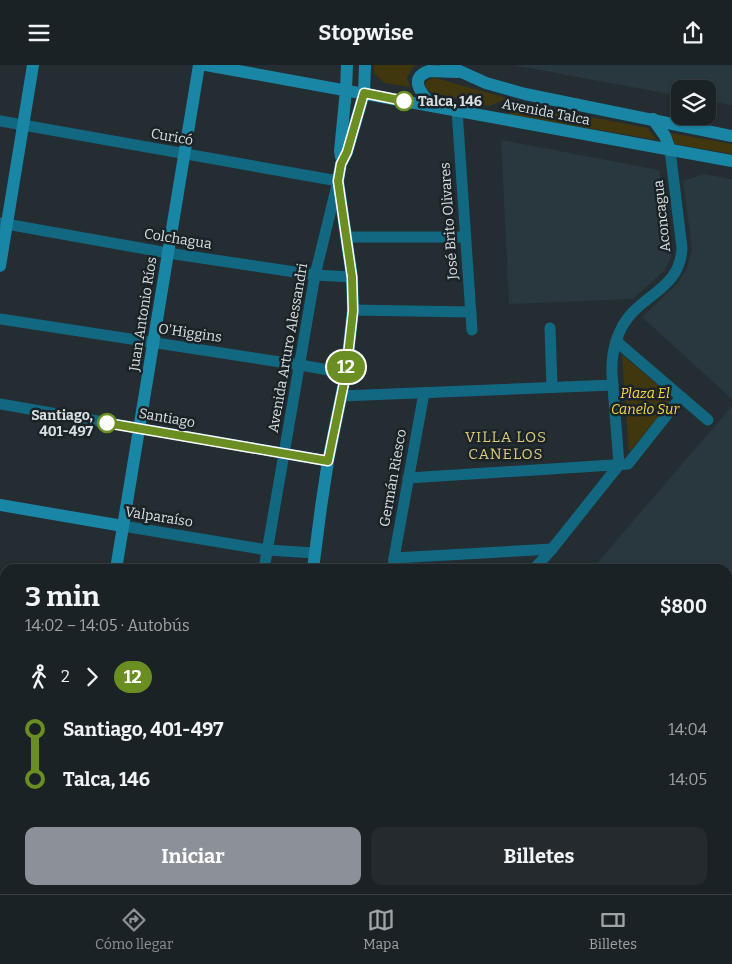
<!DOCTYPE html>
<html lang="es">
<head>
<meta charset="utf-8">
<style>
  :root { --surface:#1b2225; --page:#242a2d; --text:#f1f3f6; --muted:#a0a4a7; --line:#393f42; --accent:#8c9099 }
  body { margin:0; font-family:Bitter,serif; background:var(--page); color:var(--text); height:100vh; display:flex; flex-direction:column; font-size:19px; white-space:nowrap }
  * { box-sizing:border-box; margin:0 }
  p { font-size:16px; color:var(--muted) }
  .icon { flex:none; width:28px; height:28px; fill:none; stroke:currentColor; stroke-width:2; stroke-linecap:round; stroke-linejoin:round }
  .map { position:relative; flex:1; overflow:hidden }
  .panel { position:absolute; left:0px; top:499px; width:732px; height:331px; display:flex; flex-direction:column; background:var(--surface); border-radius:15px 15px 0 0; box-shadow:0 1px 4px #0004,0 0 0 1px var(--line) }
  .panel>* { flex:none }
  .badge { padding:0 10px; border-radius:16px; font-size:18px; line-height:32px }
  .buttons { position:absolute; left:671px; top:15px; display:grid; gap:10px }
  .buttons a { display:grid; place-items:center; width:45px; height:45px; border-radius:10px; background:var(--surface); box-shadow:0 1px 4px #0004,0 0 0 1px var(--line); font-size:25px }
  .map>.badge { position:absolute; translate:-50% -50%; box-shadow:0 0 0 2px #fff }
  .legs { display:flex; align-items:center; gap:8px; height:55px; padding:0 25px; font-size:16px }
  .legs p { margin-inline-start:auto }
  .overview { display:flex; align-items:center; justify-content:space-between; height:85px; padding:0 25px }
  h1 { font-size:28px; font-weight:700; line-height:38px }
  .cta { display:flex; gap:10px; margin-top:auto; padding:10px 25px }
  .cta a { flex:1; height:58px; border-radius:10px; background:var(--accent); color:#fff; font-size:20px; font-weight:700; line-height:58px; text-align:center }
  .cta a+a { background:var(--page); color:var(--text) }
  ul { padding:0 25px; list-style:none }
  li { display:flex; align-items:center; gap:18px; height:50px; font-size:19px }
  li i { display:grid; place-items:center; width:8px; height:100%; margin:0 6px; background:currentColor }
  li i::after { content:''; width:12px; height:12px; margin:-6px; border:4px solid; border-radius:50%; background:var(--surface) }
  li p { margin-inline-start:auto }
  li:first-child i { background:linear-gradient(#0000 50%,currentColor 0) }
  li:last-child i { background:linear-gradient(currentColor 50%,#0000 0) }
  header { display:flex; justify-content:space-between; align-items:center; height:65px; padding:0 25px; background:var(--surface); font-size:22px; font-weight:700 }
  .tab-bar { display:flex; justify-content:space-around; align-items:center; height:70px; border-top:1px solid var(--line); background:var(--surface); font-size:14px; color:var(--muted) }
  .tab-bar a { display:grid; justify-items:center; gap:2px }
  .tab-bar .selected { color:var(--accent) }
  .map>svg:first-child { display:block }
  .built { fill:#28383e }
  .green { fill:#41370f }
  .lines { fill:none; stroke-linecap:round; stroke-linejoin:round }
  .street { stroke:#136881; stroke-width:11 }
  .secondary { stroke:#1a86a6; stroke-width:12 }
  .primary { stroke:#429cba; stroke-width:12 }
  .line-1-casing { stroke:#fff; stroke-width:11 }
  .line-1 { stroke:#6b8e23; stroke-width:8 }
  .stop-1-dot { fill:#fff; stroke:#6b8e23; stroke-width:2.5 }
  .labels { text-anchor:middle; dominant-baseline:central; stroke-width:5; stroke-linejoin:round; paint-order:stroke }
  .stop-label { font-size:14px; font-weight:bold; fill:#dae0e2; stroke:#1a2327; text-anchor:start }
  .street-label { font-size:14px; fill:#dae0e2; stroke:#1a2327 }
  .park-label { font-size:14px; font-style:italic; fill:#f9d548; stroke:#1a2327 }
  .neighbourhood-label { font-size:15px; letter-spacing:1px; fill:#ddc87b; stroke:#1a2327 }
</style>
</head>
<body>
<header><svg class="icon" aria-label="menu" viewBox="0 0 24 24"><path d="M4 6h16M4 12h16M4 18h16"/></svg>Stopwise<svg class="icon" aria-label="share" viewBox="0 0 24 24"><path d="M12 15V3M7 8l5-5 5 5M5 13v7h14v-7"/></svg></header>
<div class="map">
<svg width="732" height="829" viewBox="0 0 732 829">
  <rect width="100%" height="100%" fill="#242d31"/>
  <g class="built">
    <polygon points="513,0 732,0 732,40 708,36 708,24 680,24 680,31"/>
    <polygon points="501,75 659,105 671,179 671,193 664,206 633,234 509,239"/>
    <polygon points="703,109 732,114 732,334 642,252 677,219 687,203 692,184 683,116"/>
    <polygon points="732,341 732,664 728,669 728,504 592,504"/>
    <polygon points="0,644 5,645 5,801 0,800"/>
  </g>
  <g class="green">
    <polygon points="374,0 416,0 413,2 407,12 410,22 384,18 374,8"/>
    <polygon points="435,13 507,33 490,41 430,27 426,23 425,18 430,14"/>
    <polygon points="530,40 647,63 657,75 507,49"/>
    <polygon points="670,68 732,79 732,89 675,79"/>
    <polygon points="622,290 670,330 669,339 629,387"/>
    <polygon points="2,671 5,671 5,719 0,718 0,684"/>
  </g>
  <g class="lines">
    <g class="street">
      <polyline points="457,45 472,265"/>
      <polyline points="0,56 338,116 315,210 264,504"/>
      <polyline points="0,158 168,188 315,210 352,212"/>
      <polyline points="347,172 465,172"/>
      <polyline points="353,245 471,247"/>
      <polyline points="0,254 300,300 346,308"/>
      <polyline points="550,263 552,322"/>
      <polyline points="616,276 708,355"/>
      <polyline points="341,331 613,320"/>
      <polyline points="0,339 328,396"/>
      <polyline points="408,413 628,399 681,332"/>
      <polyline points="123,461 267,485 315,488"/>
      <polyline points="394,493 552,484"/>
      <polyline points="393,504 394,493 424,328"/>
      <path d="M 534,504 L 552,484 L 619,400 L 612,309 C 611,287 617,264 632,248 C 654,225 680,219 682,183 L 670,85"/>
      <polyline points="0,530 5,530"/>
      <polyline points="0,624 5,625"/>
      <polyline points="207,829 207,825"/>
      <polyline points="573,829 576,827"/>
    </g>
    <g class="secondary">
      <polyline points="206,0 732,96"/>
      <polyline points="446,0 486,18 525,29 732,71"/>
      <path d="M 432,41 C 423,30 407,14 429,6 L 457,7"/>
      <polyline points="653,54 665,71 670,85"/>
      <polyline points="341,92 340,86 346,25 347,0"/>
      <polyline points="0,201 33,0"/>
      <polyline points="0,440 123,461"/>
      <polyline points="116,504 199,0"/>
      <polyline points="313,504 321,442 328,396 346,308 353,245 352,212 338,116 341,99 347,87 364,28 365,0"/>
      <polyline points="0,812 5,813"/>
      <polyline points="77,825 101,829"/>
      <polyline points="62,829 62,825"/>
      <polyline points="285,829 285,825"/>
    </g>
    <g class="primary">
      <polyline points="728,710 732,702"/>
      <polyline points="728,753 732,747"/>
      <polyline points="642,829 645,825"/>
      <polyline points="668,829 671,825"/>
    </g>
  </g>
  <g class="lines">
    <g class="line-1-casing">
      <polyline id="line-1" points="107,358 328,396 346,308 353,246 352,212 338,116 341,99 347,87 364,28 404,36"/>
    </g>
    <use href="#line-1" class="line-1"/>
  </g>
  <g class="stop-1-dot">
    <circle cx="404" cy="36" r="9"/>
    <circle cx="107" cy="358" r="9"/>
  </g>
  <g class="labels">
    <g class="stop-label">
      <text x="418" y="36">Talca, 146</text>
      <text x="93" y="350" text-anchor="end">Santiago,<tspan x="93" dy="16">401-497</tspan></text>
    </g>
    <g class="street-label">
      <text transform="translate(546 47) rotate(11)">Avenida Talca</text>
      <text transform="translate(172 72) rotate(10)">Curicó</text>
      <text transform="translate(662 151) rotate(-96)">Aconcagua</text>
      <text transform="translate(449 156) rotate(-94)">José Brito Olivares</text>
      <text transform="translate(178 174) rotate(9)">Colchagua</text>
      <text transform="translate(143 249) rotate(-81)">Juan Antonio Ríos</text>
      <text transform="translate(190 268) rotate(8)">O'Higgins</text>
      <text transform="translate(288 283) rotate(-80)">Avenida Arturo Alessandri</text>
      <text transform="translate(167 353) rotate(10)">Santiago</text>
      <text transform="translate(393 413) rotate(-80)">Germán Riesco</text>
      <text transform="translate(159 452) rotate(9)">Valparaíso</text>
    </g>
    <g class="park-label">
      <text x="645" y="328">Plaza El<tspan x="645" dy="16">Canelo Sur</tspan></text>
    </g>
    <g class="neighbourhood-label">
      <text x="506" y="372">VILLA LOS<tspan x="506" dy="17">CANELOS</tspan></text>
    </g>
  </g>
</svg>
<div class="buttons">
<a><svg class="icon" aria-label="layers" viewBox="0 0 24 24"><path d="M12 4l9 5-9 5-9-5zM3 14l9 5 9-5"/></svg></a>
</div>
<b class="badge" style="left:346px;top:302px;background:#6b8e23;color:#fff">12</b>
<section class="panel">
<div class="overview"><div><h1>3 min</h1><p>14:02 – 14:05 · Autobús</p></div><b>$800</b></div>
<div class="legs"><svg class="icon" aria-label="walk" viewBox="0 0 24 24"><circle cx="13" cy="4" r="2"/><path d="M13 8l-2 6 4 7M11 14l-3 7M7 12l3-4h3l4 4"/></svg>2<svg class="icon" aria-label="forward" viewBox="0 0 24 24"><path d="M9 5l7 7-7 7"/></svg><b class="badge" style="background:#6b8e23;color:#fff">12</b></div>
<ul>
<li><i style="color:#6b8e23"></i><b>Santiago, 401-497</b><p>14:04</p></li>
<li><i style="color:#6b8e23"></i><b>Talca, 146</b><p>14:05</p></li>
</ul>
<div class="cta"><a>Iniciar</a><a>Billetes</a></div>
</section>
</div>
<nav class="tab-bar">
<a class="selected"><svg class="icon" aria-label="directions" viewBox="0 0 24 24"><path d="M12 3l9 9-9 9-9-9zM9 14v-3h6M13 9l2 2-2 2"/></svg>Cómo llegar</a>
<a><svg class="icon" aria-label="map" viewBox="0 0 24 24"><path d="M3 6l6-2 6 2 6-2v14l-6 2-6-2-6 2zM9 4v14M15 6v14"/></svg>Mapa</a>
<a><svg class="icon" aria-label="tickets" viewBox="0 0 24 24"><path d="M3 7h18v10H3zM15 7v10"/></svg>Billetes</a>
</nav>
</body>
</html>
